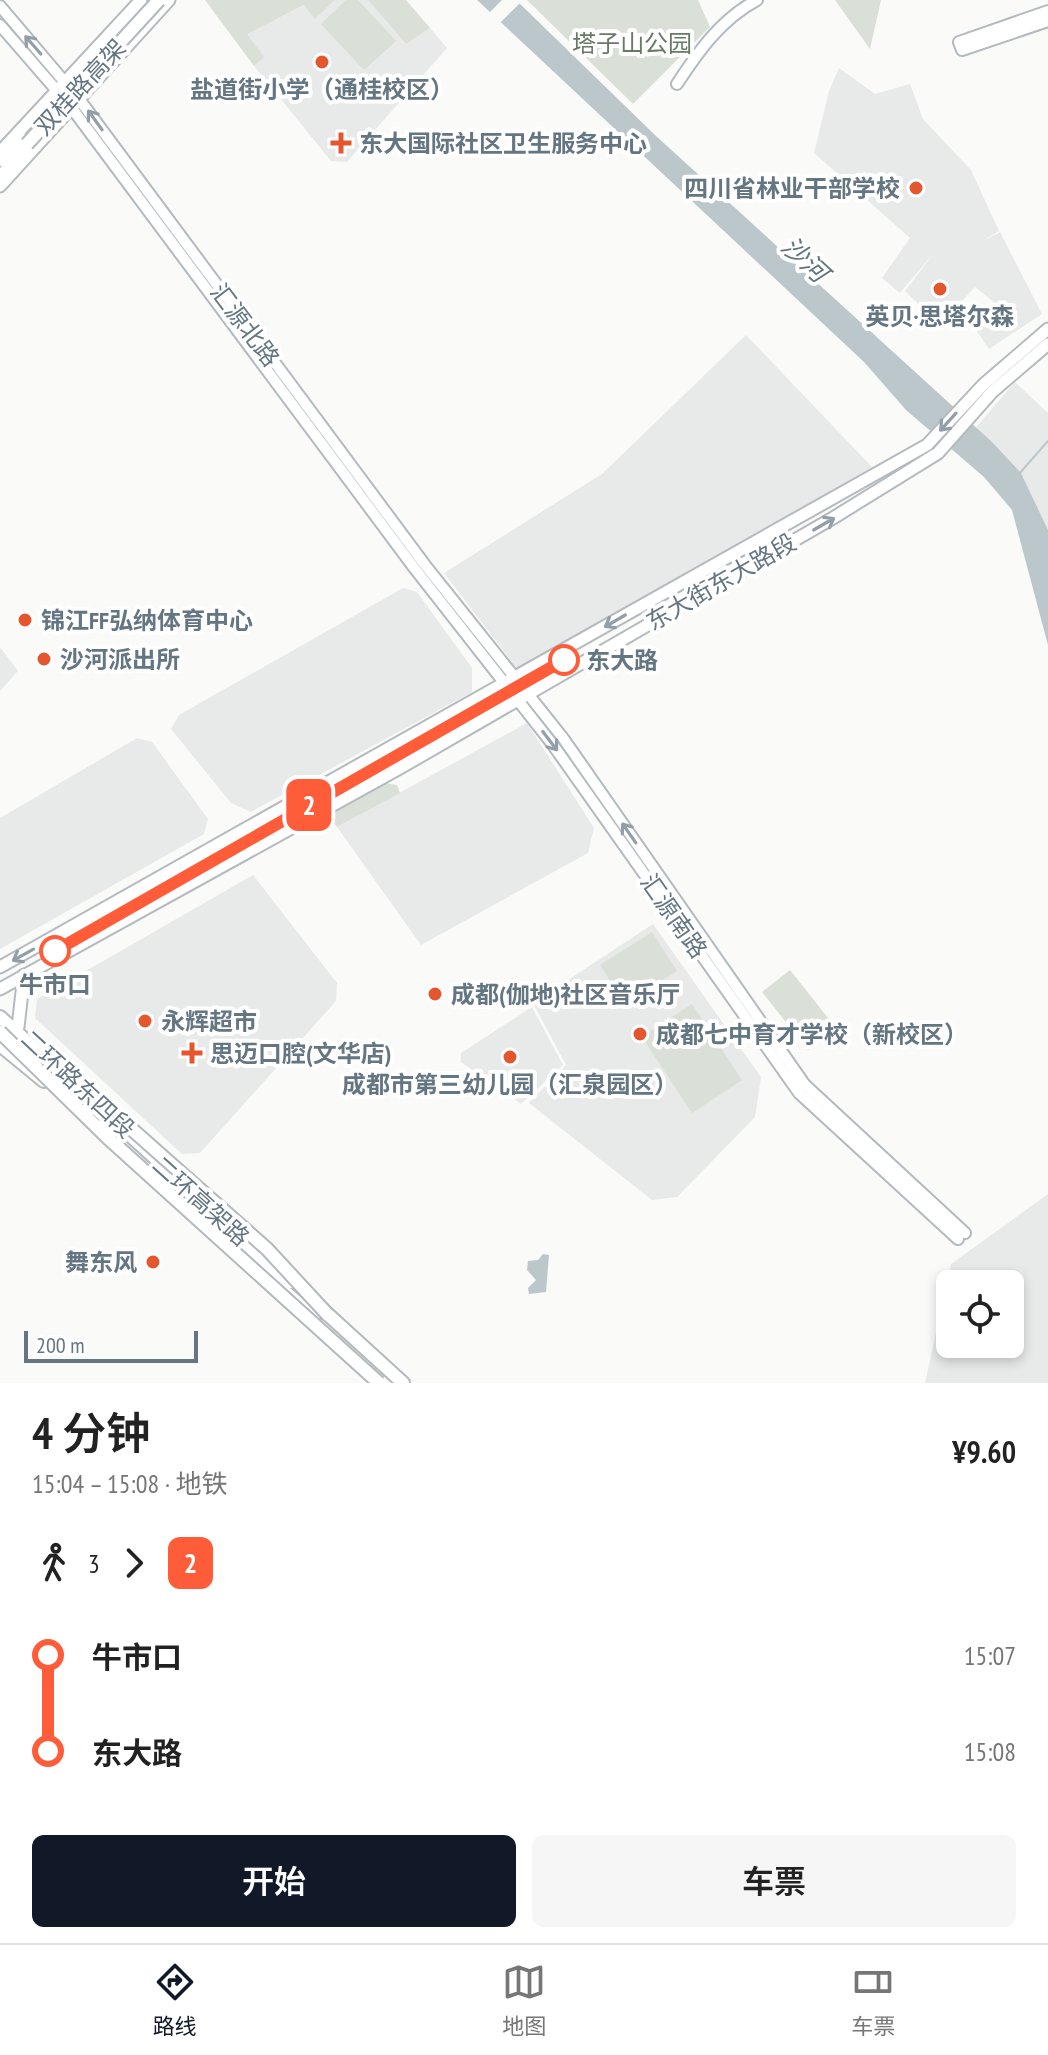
<!DOCTYPE html>
<html lang="zh">
<head>
<meta charset="utf-8">
<style>
  :root { --surface:#fff; --page:#f6f6f6; --text:#222; --muted:#767676; --line:#e0e0e0; --accent:#111827 }
  body { margin:0; font-family:"PT Sans Narrow","Noto Sans SC",sans-serif; background:var(--page); color:var(--text); height:100vh; display:flex; flex-direction:column; font-size:30px; white-space:nowrap }
  * { box-sizing:border-box; margin:0 }
  p { font-size:26px; color:var(--muted) }
  .icon { flex:none; width:44px; height:44px; fill:none; stroke:currentColor; stroke-width:2; stroke-linecap:round; stroke-linejoin:round }
  .map { position:relative; height:1383px; overflow:hidden }
  .details { display:flex; flex-direction:column; background:var(--surface); flex:1 }
  .details>* { flex:none }
  .badge { padding:0 16px; border-radius:12px; font-size:28px; line-height:52px }
  .fabs { position:absolute; left:936px; top:1270px; display:grid; gap:16px }
  .fabs a { display:grid; place-items:center; width:88px; height:88px; border-radius:12px; background:var(--surface); box-shadow:0 4px 12px #0003; font-size:40px }
  .scale { position:absolute; left:24px; bottom:20px; width:174px; box-sizing:border-box; padding-left:8px; border:4px solid #657683; border-top:0; font-size:22px; line-height:28px; white-space:nowrap; color:#657683; -webkit-text-stroke:6px #fff; paint-order:stroke }
  .map>.badge { position:absolute; translate:-50% -50%; box-shadow:0 0 0 4px #fff }
  .legs { display:flex; align-items:center; gap:12px; height:88px; padding:0 32px; font-size:26px }
  .legs p { margin-inline-start:auto }
  .summary { display:flex; align-items:center; justify-content:space-between; height:136px; padding:0 32px }
  h1 { font-size:44px; font-weight:600; line-height:60px }
  .action { display:flex; gap:16px; margin-top:auto; padding:16px 32px }
  .action a { flex:1; height:92px; border-radius:12px; background:var(--accent); color:#fff; font-size:32px; font-weight:600; line-height:92px; text-align:center }
  .action a+a { background:var(--page); color:var(--text) }
  ul { padding:0 32px; list-style:none }
  li { display:flex; align-items:center; gap:28px; height:96px; font-size:30px }
  li i { display:grid; place-items:center; width:12px; height:100%; margin:0 10px; background:currentColor }
  li i::after { content:''; width:20px; height:20px; margin:-10px; border:6px solid; border-radius:50%; background:var(--surface) }
  li p { margin-inline-start:auto }
  li:first-child i { background:linear-gradient(#0000 50%,currentColor 0) }
  li:last-child i { background:linear-gradient(currentColor 50%,#0000 0) }
  .tabs { display:flex; justify-content:space-around; align-items:center; height:112px; border-top:2px solid var(--line); background:var(--surface); font-size:22px; color:var(--muted) }
  .tabs a { display:grid; justify-items:center; gap:4px }
  .tabs .active { color:var(--accent) }
  .map>svg:first-child { display:block }
  .built { fill:#e8e9e9; fill-rule:evenodd }
  .green { fill:#dadfd7 }
  .water { fill:#bbc7cb }
  .pier { fill:#fafaf8 }
  .lines { fill:none; stroke-linecap:round; stroke-linejoin:round }
  .stream { stroke:#bbc7cb; stroke-width:2 }
  .secondary-casing { stroke:#b3babf; stroke-width:14 }
  .primary-casing { stroke:#b5babe; stroke-width:15 }
  .highway-casing { stroke:#b4b9bd; stroke-width:16 }
  .secondary { stroke:#fff; stroke-width:10 }
  .primary { stroke:#fff; stroke-width:11 }
  .highway { stroke:#fff; stroke-width:12 }
  .highway-bridge-casing { stroke:#b4b9bd; stroke-width:16; stroke-linecap:butt }
  .highway-bridge { stroke:#fff; stroke-width:12 }
  .oneway { stroke:#939fa8 }
  .line-1-casing { stroke:#fff; stroke-width:18 }
  .line-1 { stroke:#ff5c39; stroke-width:12 }
  .poi-dot { fill:#e4572e; stroke:#fff; stroke-width:3 }
  .stop-1-dot { fill:#fff; stroke:#ff5c39; stroke-width:4 }
  .labels { text-anchor:middle; dominant-baseline:central; stroke-width:8; stroke-linejoin:round; paint-order:stroke }
  .park-label { font-size:24px; fill:#687a64; stroke:#fff }
  .street-label { font-size:24px; fill:#657683; stroke:#fff }
  .poi-label { font-size:24px; font-weight:bold; fill:#657683; stroke:#fff; text-anchor:start }
  .stop-label { font-size:24px; font-weight:bold; fill:#657683; stroke:#fff; text-anchor:start }
  .water-label { font-size:26px; font-style:italic; fill:#60757c; stroke:#fff }
</style>
</head>
<body>
<div class="map">
<svg width="1048" height="1383" viewBox="0 0 1048 1383">
  <rect width="100%" height="100%" fill="#fafaf8"/>
  <g class="built">
    <polygon points="335,0 368,0 406,44 430,28 447,48 347,162 331,161 254,66 263,57 246,34 305,5 315,19"/>
    <polygon points="839,68 875,94 910,84 923,119 971,170 999,231 981,242 1000,232 1042,314 989,349 976,330 1000,307 975,287 940,325 905,291 934,253 900,293 882,278 910,238 814,153 829,91"/>
    <polygon points="746,335 872,467 519,671 444,573 602,474"/>
    <polygon points="1015,382 1048,413 1048,530 1021,473 976,427"/>
    <polygon points="403,588 417,592 472,668 472,692 251,812 231,803 171,729 179,715"/>
    <polygon points="0,647 18,671 0,691"/>
    <polygon points="527,723 594,828 588,853 421,945 337,827"/>
    <polygon points="137,738 152,742 208,819 204,834 0,949 0,818"/>
    <polygon points="253,875 337,983 336,1001 200,1153 182,1154 35,1018 37,999"/>
    <polygon points="653,924 761,1077 755,1117 677,1197 652,1200 529,1103 566,1065 533,1003"/>
    <polygon points="532,1007 563,1065 521,1104 461,1062 461,1053"/>
    <path d="M 1048,1194 L 1048,1383 L 925,1383 L 951,1264 ZM 950,1284 L 1010,1284 L 1010,1344 L 950,1344 Z"/>
  </g>
  <g class="green">
    <polygon points="205,0 335,0 315,19 304,5 247,34 264,57 254,66"/>
    <polygon points="346,0 358,0 396,41 364,70 321,24"/>
    <polygon points="368,0 406,0 430,28 406,44"/>
    <polygon points="527,0 698,0 710,27 633,104"/>
    <polygon points="835,0 881,0 870,49"/>
    <polygon points="385,783 397,785 400,793 337,827 327,814"/>
    <polygon points="652,932 677,971 625,1004 600,965"/>
    <polygon points="790,970 836,1028 808,1050 762,992"/>
    <polygon points="692,1004 742,1080 692,1113 642,1037"/>
  </g>
  <g class="water">
    <polygon points="477,0 516,0 656,136 992,442 1021,473 1048,530 1048,645 1012,510 984,477 906,410 864,362"/>
    <polygon points="543,1254 549,1255 546,1292 529,1294 528,1288 536,1280 527,1270 528,1261 538,1260"/>
  </g>
  <polygon class="pier" points="502,0 523,0 498,25 487,15"/>
  <g class="lines">
    <polyline class="stream" points="1019,474 1048,441"/>
    <g class="secondary-casing">
      <g id="secondary">
        <polyline points="0,6 79,99 425,565 563,738 805,1085 965,1233"/>
        <polyline points="1048,11 959,42 962,50 1048,21"/>
        <polyline points="0,25 71,107 415,569 553,745 799,1093 958,1239"/>
        <path d="M 677,84 C 698,52 721,19 757,0"/>
        <polyline points="208,1221 315,1317"/>
      </g>
    </g>
    <g class="primary-casing">
      <g id="primary">
        <polyline points="0,152 141,0"/>
        <polyline points="0,186 169,0"/>
        <polyline points="0,967 927,445 983,385 1048,329"/>
        <polyline points="0,989 400,768 833,518 938,453 992,392 1048,344"/>
        <polyline points="18,1027 24,975"/>
      </g>
    </g>
    <g class="highway-casing">
      <g id="highway">
        <polyline points="0,160 23,140"/>
        <polyline points="0,178 27,144"/>
        <polyline points="0,1017 291,1282"/>
        <polyline points="0,1045 44,1081"/>
        <polyline points="323,1310 403,1383"/>
      </g>
    </g>
    <use href="#secondary" class="secondary"/>
    <use href="#primary" class="primary"/>
    <use href="#highway" class="highway"/>
    <g class="highway-bridge-casing">
      <g id="highway-bridge">
        <polyline points="27,144 159,0"/>
        <polyline points="0,1032 108,1138 379,1383"/>
        <polyline points="118,1117 267,1249 328,1315"/>
      </g>
    </g>
    <use href="#highway-bridge" class="highway-bridge"/>
  </g>
  <defs><path id="oneway-shaft" d="M-6 0H5M1.5-3L5.5 0L1.5 3" fill="none" stroke-width="1.6" stroke-linecap="round" stroke-linejoin="round" transform="scale(2)"/></defs>
  <g class="oneway">
    <use href="#oneway-shaft" transform="translate(33 45) rotate(-131)"/>
    <use href="#oneway-shaft" transform="translate(95 120) rotate(-126)"/>
    <use href="#oneway-shaft" transform="translate(948 422) rotate(132)"/>
    <use href="#oneway-shaft" transform="translate(824 524) rotate(-30)"/>
    <use href="#oneway-shaft" transform="translate(615 621) rotate(150)"/>
    <use href="#oneway-shaft" transform="translate(550 741) rotate(53)"/>
    <use href="#oneway-shaft" transform="translate(629 833) rotate(-125)"/>
    <use href="#oneway-shaft" transform="translate(23 955) rotate(151)"/>
  </g>
  <g class="lines">
    <g class="line-1-casing">
      <polyline id="line-1" points="55,951 564,660"/>
    </g>
    <use href="#line-1" class="line-1"/>
  </g>
  <g class="poi-dot">
    <circle cx="322" cy="62" r="8"/>
    <path d="M337 131h8v8h8v8h-8v8h-8v-8h-8v-8h8z"/>
    <circle cx="916" cy="188" r="8"/>
    <circle cx="940" cy="289" r="8"/>
    <circle cx="25" cy="620" r="8"/>
    <circle cx="44" cy="659" r="8"/>
    <circle cx="435" cy="994" r="8"/>
    <circle cx="145" cy="1021" r="8"/>
    <circle cx="640" cy="1034" r="8"/>
    <path d="M188 1041h8v8h8v8h-8v8h-8v-8h-8v-8h8z"/>
    <circle cx="510" cy="1057" r="8"/>
    <circle cx="153" cy="1262" r="8"/>
  </g>
  <g class="stop-1-dot">
    <circle cx="564" cy="660" r="14"/>
    <circle cx="55" cy="951" r="14"/>
  </g>
  <g class="labels">
    <g class="park-label">
      <text x="632" y="43">塔子山公园</text>
    </g>
    <g class="street-label">
      <text transform="translate(80 87) rotate(-47)">双桂路高架</text>
      <text transform="translate(245 325) rotate(53)">汇源北路</text>
      <text transform="translate(721 582) rotate(-30)">东大街东大路段</text>
      <text transform="translate(674 916) rotate(55)">汇源南路</text>
      <text transform="translate(78 1084) rotate(43)">二环路东四段</text>
      <text transform="translate(201 1201) rotate(42)">二环高架路</text>
    </g>
    <g class="poi-label">
      <text x="322" y="89" text-anchor="middle">盐道街小学（通桂校区）</text>
      <text x="359" y="143">东大国际社区卫生服务中心</text>
      <text x="900" y="188" text-anchor="end">四川省林业干部学校</text>
      <text x="940" y="316" text-anchor="middle">英贝·思塔尔森</text>
      <text x="41" y="620">锦江FF弘纳体育中心</text>
      <text x="60" y="659">沙河派出所</text>
      <text x="451" y="994">成都(伽地)社区音乐厅</text>
      <text x="161" y="1021">永辉超市</text>
      <text x="656" y="1034">成都七中育才学校（新校区）</text>
      <text x="210" y="1053">思迈口腔(文华店)</text>
      <text x="510" y="1084" text-anchor="middle">成都市第三幼儿园（汇泉园区）</text>
      <text x="137" y="1262" text-anchor="end">舞东风</text>
    </g>
    <g class="stop-label">
      <text x="586" y="660">东大路</text>
      <text x="55" y="984" text-anchor="middle">牛市口</text>
    </g>
    <g class="water-label">
      <text transform="translate(805 259) rotate(43)">沙河</text>
    </g>
  </g>
</svg>
<div class="fabs">
<a><svg class="icon" aria-label="locate" viewBox="0 0 24 24"><circle cx="12" cy="12" r="6"/><path d="M12 2v4M12 18v4M2 12h4M18 12h4"/></svg></a>
</div>
<div class="scale">200 m</div>
<b class="badge" style="left:309px;top:805px;background:#ff5c39;color:#fff">2</b>
</div>
<section class="details">
<div class="summary"><div><h1>4 分钟</h1><p>15:04 – 15:08 · 地铁</p></div><b>¥9.60</b></div>
<div class="legs"><svg class="icon" aria-label="walk" viewBox="0 0 24 24"><circle cx="13" cy="4" r="2"/><path d="M13 8l-2 6 4 7M11 14l-3 7M7 12l3-4h3l4 4"/></svg>3<svg class="icon" aria-label="forward" viewBox="0 0 24 24"><path d="M9 5l7 7-7 7"/></svg><b class="badge" style="background:#ff5c39;color:#fff">2</b></div>
<ul>
<li><i style="color:#ff5c39"></i><b>牛市口</b><p>15:07</p></li>
<li><i style="color:#ff5c39"></i><b>东大路</b><p>15:08</p></li>
</ul>
<div class="action"><a>开始</a><a>车票</a></div>
</section>
<nav class="tabs">
<a class="active"><svg class="icon" aria-label="directions" viewBox="0 0 24 24"><path d="M12 3l9 9-9 9-9-9zM9 14v-3h6M13 9l2 2-2 2"/></svg>路线</a>
<a><svg class="icon" aria-label="map" viewBox="0 0 24 24"><path d="M3 6l6-2 6 2 6-2v14l-6 2-6-2-6 2zM9 4v14M15 6v14"/></svg>地图</a>
<a><svg class="icon" aria-label="tickets" viewBox="0 0 24 24"><path d="M3 7h18v10H3zM15 7v10"/></svg>车票</a>
</nav>
</body>
</html>
